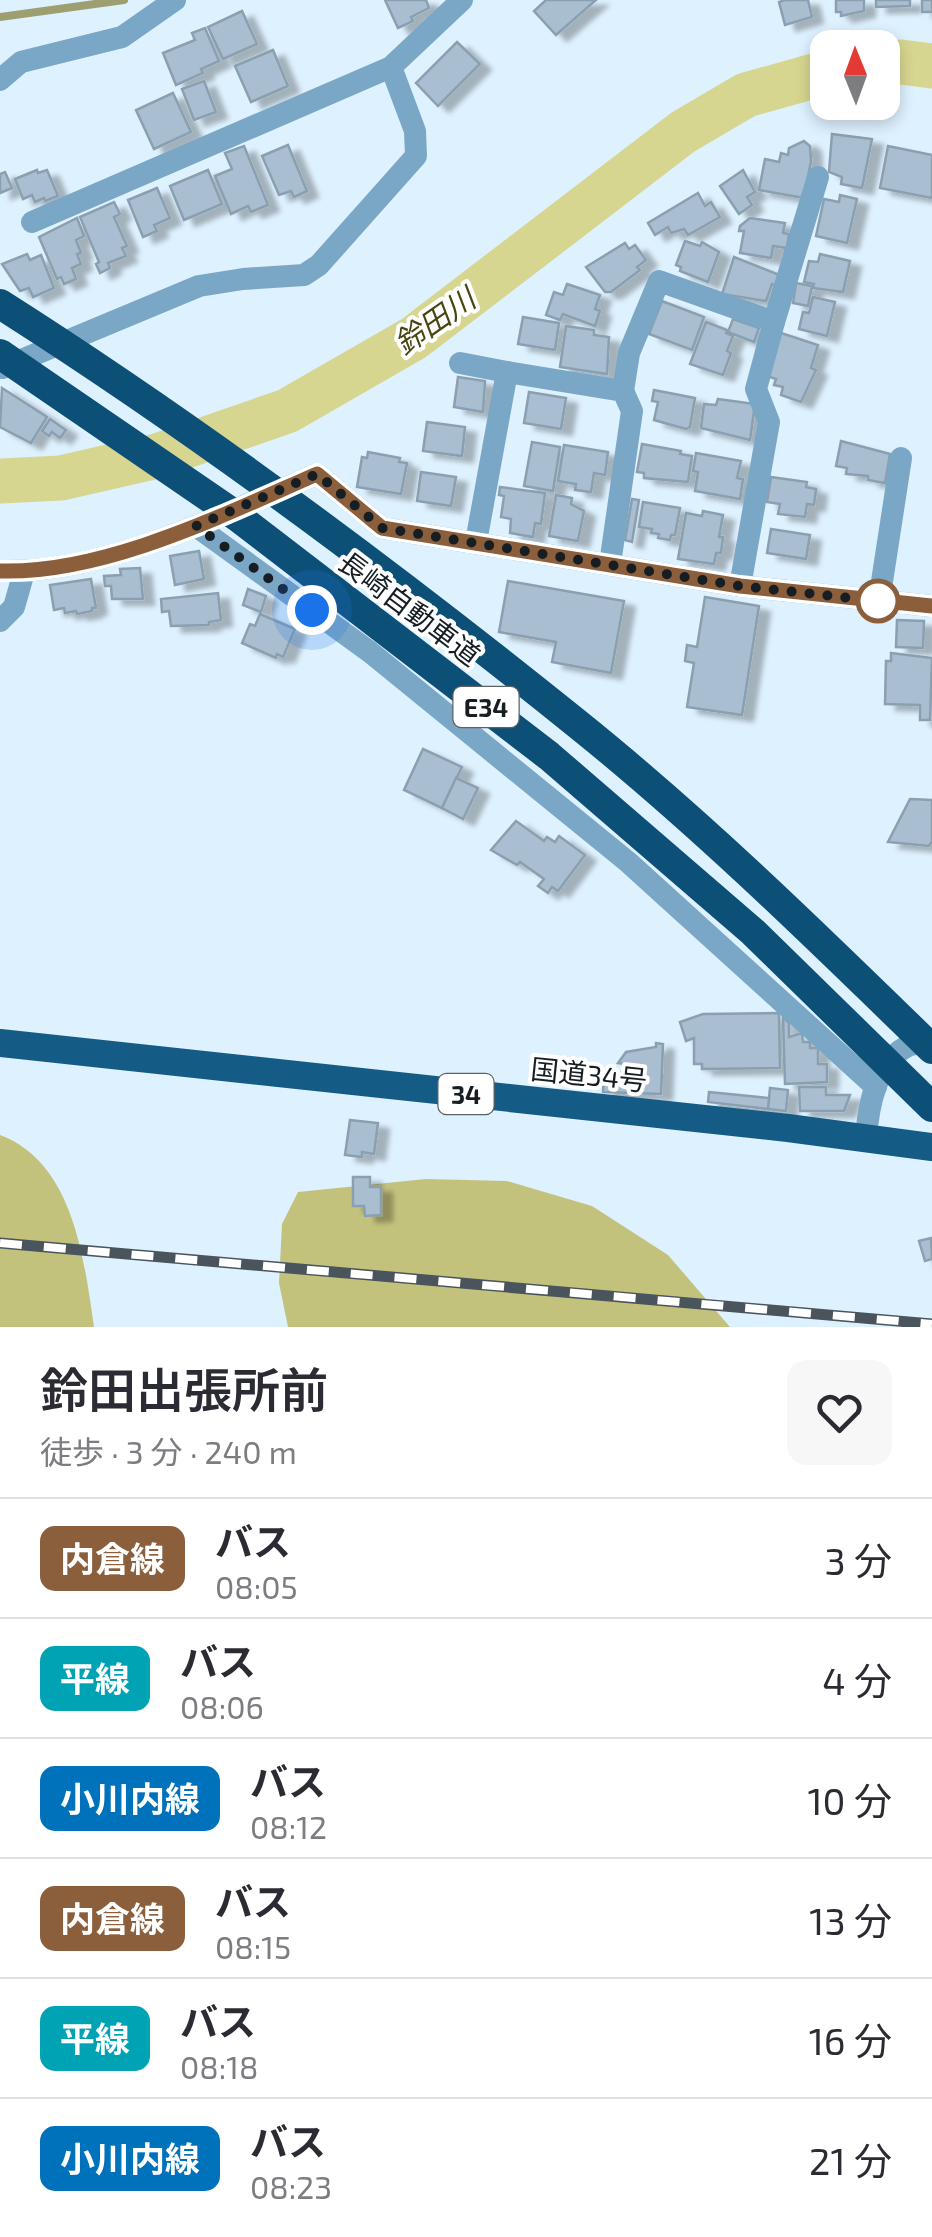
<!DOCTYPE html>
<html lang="ja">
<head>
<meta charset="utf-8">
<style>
  :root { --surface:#fff; --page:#f7f7f7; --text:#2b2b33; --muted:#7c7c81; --line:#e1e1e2 }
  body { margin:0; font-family:"Exo 2","Noto Sans JP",sans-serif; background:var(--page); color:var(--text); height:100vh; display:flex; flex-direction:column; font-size:38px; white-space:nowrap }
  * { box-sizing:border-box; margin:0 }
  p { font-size:32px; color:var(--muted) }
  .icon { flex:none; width:55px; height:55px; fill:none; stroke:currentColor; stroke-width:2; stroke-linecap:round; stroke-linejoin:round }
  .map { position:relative; height:1327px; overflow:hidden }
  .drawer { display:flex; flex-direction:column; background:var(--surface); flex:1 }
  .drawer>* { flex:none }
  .badge { padding:0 20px; border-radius:15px; font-size:35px; line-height:65px }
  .needle { width:65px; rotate:359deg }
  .tools { position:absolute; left:810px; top:30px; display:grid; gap:20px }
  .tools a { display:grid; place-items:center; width:90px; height:90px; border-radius:20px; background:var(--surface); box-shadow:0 5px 15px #0003; font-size:50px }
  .you { position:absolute; width:50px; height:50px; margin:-25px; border:8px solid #fff; border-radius:50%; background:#1a73e8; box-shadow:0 0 0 15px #1a73e833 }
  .map>.badge { position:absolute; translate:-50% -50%; box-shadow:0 0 0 5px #fff }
  .round { display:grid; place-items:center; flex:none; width:105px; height:105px; border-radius:20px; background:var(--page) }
  .summary { display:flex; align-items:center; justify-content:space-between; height:170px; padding:0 40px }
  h1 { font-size:48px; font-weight:600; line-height:75px }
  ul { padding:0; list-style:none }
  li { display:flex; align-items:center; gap:30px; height:120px; padding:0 40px; border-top:2px solid var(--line) }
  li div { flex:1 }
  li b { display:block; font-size:38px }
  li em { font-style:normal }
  li .badge { min-width:110px; font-weight:700; text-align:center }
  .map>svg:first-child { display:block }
  .forest { fill:#c3c27d }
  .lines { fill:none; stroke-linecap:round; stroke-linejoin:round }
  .stream { stroke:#9d9f70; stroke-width:8 }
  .river { stroke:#d7d690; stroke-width:45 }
  .building { fill:#a9bfd1; stroke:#8aa0b0; stroke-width:2.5; filter:url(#shadow) }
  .minor { stroke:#7ba7c7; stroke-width:22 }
  .trunk { stroke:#145c86; stroke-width:28 }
  .motorway { stroke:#0d5077; stroke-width:30 }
  .rail-casing { stroke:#49545c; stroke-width:11 }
  .rail { stroke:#fff; stroke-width:8; stroke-dasharray:22; stroke-linecap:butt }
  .line-casing { stroke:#fff; stroke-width:22 }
  .line { stroke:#8b5e3c; stroke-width:15 }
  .walk { stroke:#161e24; stroke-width:10; stroke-dasharray:0 18 }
  .stop-dot { fill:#fff; stroke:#8b5e3c; stroke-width:5 }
  .labels { text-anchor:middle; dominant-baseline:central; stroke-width:8; stroke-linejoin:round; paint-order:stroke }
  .shield { fill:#fff; stroke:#5c6266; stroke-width:2.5 }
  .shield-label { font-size:25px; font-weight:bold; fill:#161e24 }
  .street-label { font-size:28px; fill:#161e24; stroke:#fff }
  .water-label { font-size:30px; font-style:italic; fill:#484712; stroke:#fff }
</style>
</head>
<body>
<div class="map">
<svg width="932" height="1327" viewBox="0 0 932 1327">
  <defs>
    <filter id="shadow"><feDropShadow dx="11" dy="6" stdDeviation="2.5" flood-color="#0004"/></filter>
  </defs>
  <rect width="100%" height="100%" fill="#def1ff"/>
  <g class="forest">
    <path d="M 0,1135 C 74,1163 84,1259 94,1327 L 0,1327 Z"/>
    <polygon points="426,1179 507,1181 592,1206 668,1255 730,1327 288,1327 279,1283 282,1224 298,1192"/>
  </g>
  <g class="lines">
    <polyline class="stream" points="0,17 124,0"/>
    <g class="river">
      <polyline points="882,65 901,62 932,66"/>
      <polyline points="0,481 61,478 157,456 287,411 414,338 683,132 746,95 828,72"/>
    </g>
  </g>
  <g class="building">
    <polygon points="385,0 426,0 429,8 411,17 413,21 398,28"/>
    <polygon points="546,0 596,0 556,35 534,11"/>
    <polygon points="785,0 808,0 812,17 785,25 779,2"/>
    <polygon points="836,0 864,0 864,11 841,16 841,12 836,12"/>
    <polygon points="876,0 910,0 910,6 876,7"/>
    <rect x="922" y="0" width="10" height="12"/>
    <polygon points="242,11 257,44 223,59 208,27"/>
    <polygon points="205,28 219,61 201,69 203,73 176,85 163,53 195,40 192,33"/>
    <polygon points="457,42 480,64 438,106 416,83"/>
    <polygon points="273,50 288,86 251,102 235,66"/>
    <polygon points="204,81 216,112 194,120 182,89"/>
    <polygon points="173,93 191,132 154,149 136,110"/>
    <polygon points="832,134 872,139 862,188 841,184 842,177 829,172"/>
    <polygon points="804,141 810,146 811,161 804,198 759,190 765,159 779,162 781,153 788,155 789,148"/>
    <polygon points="288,145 307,191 294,197 291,191 279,195 262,156"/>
    <polygon points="244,146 268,205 251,212 248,206 231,214 215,176 232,169 225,153"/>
    <polygon points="888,146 932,155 932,198 880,188"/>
    <polygon points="37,170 38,173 47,170 58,196 45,201 44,198 35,202 32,195 23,199 15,179"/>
    <polygon points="208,170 222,204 184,220 170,186"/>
    <polygon points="743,170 755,192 747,197 752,205 739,214 720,186"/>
    <polygon points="5,172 12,188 0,193 0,174"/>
    <polygon points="157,188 170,218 154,225 157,231 143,237 128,200"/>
    <polygon points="698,193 705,206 711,202 720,217 688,235 684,229 671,233 668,227 655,235 648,223"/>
    <polygon points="840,195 857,199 847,243 816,236 824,199 839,202"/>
    <polygon points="114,202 120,214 114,217 127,246 122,248 126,256 108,263 110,268 100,273 96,264 99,262 80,217"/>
    <polygon points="77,218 84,236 76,240 81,253 77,254 81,264 72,268 76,279 64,284 61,277 57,279 39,237"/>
    <polygon points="750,218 785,223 783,233 789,234 787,248 773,246 771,258 740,253 744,231 739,231 740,226"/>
    <polygon points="685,241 700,246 702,242 719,252 708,282 680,271 681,267 676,265"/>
    <polygon points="625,243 629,249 635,245 646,260 637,267 640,270 611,292 605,292 586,267"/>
    <polygon points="27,254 30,260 41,255 54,288 33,297 29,288 20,291 2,264"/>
    <polygon points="820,254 850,261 843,292 813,288 814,284 804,282 809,261 818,262"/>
    <polygon points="734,257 782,276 779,286 772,284 766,301 722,294"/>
    <polygon points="796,283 812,286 808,306 793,303"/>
    <polygon points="567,284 600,295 595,309 600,311 595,326 563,314 560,320 546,315 554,292 563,295"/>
    <polygon points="813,297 835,302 827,336 799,329 803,312 809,313"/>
    <polygon points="662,301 704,317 692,350 649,334"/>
    <polygon points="523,317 559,323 555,350 518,344"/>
    <polygon points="733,319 759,328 754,342 728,332"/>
    <polygon points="706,322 727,330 726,333 733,336 727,351 731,353 723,375 690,364"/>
    <polygon points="566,326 594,330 594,335 609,337 607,374 560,367"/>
    <polygon points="781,333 818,345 811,368 816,370 801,402 781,395 783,387 774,385 776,379 767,376"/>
    <polygon points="458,377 485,381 483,412 454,407"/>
    <polygon points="2,388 47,417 31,443 0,427"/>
    <polygon points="654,390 695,398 690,427 686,429 654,420 658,402 652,401"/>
    <polygon points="529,392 566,398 561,429 524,423"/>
    <polygon points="718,399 755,404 750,440 701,428 704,404 716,405"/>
    <polygon points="50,419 66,430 60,438 52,432 49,436 42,431"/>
    <polygon points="427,422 465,427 462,456 423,451"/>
    <polygon points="841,441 890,454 885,483 868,480 868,476 846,474 847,468 836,466"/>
    <polygon points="532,442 560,447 553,491 524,486"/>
    <polygon points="642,444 681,451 680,454 692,456 688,482 644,478 644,473 637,472"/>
    <polygon points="564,445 608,452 605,475 594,473 591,492 575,490 576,484 558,481"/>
    <polygon points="368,452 400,458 399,462 407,463 401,494 357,487 362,457 367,458"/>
    <polygon points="696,453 741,461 737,478 743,479 740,499 695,491 698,472 693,471"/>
    <polygon points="421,472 456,477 451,506 417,501"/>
    <polygon points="771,477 807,482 806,487 816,489 814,505 807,504 805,517 778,514 780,504 767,502"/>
    <polygon points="500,487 545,493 541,524 535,523 533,537 510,533 511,519 501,517 504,496 499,495"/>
    <polygon points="556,495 572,498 571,504 584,511 578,541 549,536"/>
    <polygon points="632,499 639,500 632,542 625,540"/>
    <polygon points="643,502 680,508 675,535 671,535 670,540 658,538 659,534 651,533 652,529 639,527"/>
    <polygon points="703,511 723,515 719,537 723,537 721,553 716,553 714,564 678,559 686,513 702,516"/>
    <polygon points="771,529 810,535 806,559 767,553"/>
    <polygon points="199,551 204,579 175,585 170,556"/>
    <polygon points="140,568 143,599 112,599 111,586 105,586 104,576 121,575 120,569"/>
    <polygon points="91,579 96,608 92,608 92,611 77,614 76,611 65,613 64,608 54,610 50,585"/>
    <polygon points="508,581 624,601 611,673 552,662 556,642 499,632"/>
    <polygon points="248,589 266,596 261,612 243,605"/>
    <polygon points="218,593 221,620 209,622 209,625 171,626 169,611 162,612 161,599"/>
    <polygon points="705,597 759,606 742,715 687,707 694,663 685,661 687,645 697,647"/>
    <polygon points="260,614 295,629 283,657 277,654 276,658 242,643 250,624 255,626"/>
    <polygon points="897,620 924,621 923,648 896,647"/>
    <polygon points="891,653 932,658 930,720 920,720 920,705 885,704 886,661 891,661"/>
    <polygon points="423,749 462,767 442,808 404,790"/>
    <polygon points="456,778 478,788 463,819 442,808"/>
    <polygon points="910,799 932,800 932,841 929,846 888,842"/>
    <polygon points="516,821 544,841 547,837 555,842 559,836 585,855 558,891 552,887 548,893 538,886 544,879 520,862 517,865 491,850"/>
    <polygon points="779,1013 780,1068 702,1069 702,1064 694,1064 694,1038 686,1041 680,1022 703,1014"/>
    <polygon points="783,1017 789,1023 789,1037 802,1033 803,1042 810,1042 810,1048 818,1048 818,1064 827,1064 827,1082 785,1084"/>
    <polygon points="656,1043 663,1044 661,1094 603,1092 604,1072 623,1073 624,1064 618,1063 626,1052 656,1047"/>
    <polygon points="799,1087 826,1087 826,1095 850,1095 844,1111 800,1111"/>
    <polygon points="770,1088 788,1090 786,1111 768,1109"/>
    <polygon points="709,1092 769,1098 768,1109 708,1102"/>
    <polygon points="350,1120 378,1123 374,1154 362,1152 362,1157 345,1155"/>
    <polygon points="353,1177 370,1177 370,1187 381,1187 381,1215 365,1216 364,1206 353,1206"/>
    <polygon points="931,1238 932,1259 925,1261 919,1241"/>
  </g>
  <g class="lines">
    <g class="minor">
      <polyline points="0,80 21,62 122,37 175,0"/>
      <polyline points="32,222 391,67 462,0"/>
      <polyline points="774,322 818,177"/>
      <polyline points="460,363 507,372"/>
      <polyline points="2,368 199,286 243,279 304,275 319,265 416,156 415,131 391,67"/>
      <polyline points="623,391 629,353 659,281 774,322 756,389 769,422 740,586"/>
      <polyline points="196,526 370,652 628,862 876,1087"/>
      <polyline points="476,542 507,372 623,391 632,411 610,564"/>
      <path d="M 0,571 C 105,574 222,515 317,474 L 382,528 L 740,586 L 932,606"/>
      <polyline points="879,601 901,458"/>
      <polyline points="0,621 14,607 24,572"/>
      <path d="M 866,1139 C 868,1108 876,1061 908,1046 C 914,1043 925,1043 932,1041"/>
    </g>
    <polyline class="trunk" points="0,1043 788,1128 932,1147"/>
    <g class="motorway">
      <path d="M 0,304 C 200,431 391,574 575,722 C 701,823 817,937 932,1049"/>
      <polyline points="0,354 238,517 549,756 753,932 932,1107"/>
    </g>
    <g class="rail-casing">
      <polyline id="rail" points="0,1243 932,1324"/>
    </g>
    <use href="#rail" class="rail"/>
  </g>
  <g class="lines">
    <g class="line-casing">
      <path id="line" d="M 0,571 C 104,574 223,515 317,474 L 382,528 L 740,586 L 932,606"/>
    </g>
    <use href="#line" class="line"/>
    <polyline class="walk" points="312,610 196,526 317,474 382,528 740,586 878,601"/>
  </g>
  <circle class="stop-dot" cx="878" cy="601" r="20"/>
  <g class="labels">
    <g class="shield">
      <rect x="453.5" y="687" width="65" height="40" rx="8"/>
      <rect x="438.5" y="1074" width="55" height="40" rx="8"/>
    </g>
    <g class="shield-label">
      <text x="486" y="707">E34</text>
      <text x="466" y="1094">34</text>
    </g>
    <g class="street-label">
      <text transform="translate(410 608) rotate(37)">長崎自動車道</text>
      <text transform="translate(589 1074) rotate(6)">国道34号</text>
    </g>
    <g class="water-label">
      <text transform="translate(434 320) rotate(-35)">鈴田川</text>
    </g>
  </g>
</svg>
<div class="tools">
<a><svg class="needle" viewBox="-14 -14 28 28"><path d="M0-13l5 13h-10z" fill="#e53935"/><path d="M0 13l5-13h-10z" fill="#7c7c81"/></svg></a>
</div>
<div class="you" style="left:312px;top:610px"></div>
</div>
<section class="drawer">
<div class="summary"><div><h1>鈴田出張所前</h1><p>徒歩 · 3 分 · 240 m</p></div><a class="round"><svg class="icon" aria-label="heart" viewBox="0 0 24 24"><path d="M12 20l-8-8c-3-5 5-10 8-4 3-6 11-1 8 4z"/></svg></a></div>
<ul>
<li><span class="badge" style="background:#8b5e3c;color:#fff">内倉線</span><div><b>バス</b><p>08:05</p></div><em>3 分</em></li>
<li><span class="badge" style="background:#00a3b4;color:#fff">平線</span><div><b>バス</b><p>08:06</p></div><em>4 分</em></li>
<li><span class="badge" style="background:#0072bc;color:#fff">小川内線</span><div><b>バス</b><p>08:12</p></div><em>10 分</em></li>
<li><span class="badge" style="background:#8b5e3c;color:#fff">内倉線</span><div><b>バス</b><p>08:15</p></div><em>13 分</em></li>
<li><span class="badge" style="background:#00a3b4;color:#fff">平線</span><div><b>バス</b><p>08:18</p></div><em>16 分</em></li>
<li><span class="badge" style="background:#0072bc;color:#fff">小川内線</span><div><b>バス</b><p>08:23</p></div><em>21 分</em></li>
</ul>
</section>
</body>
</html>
